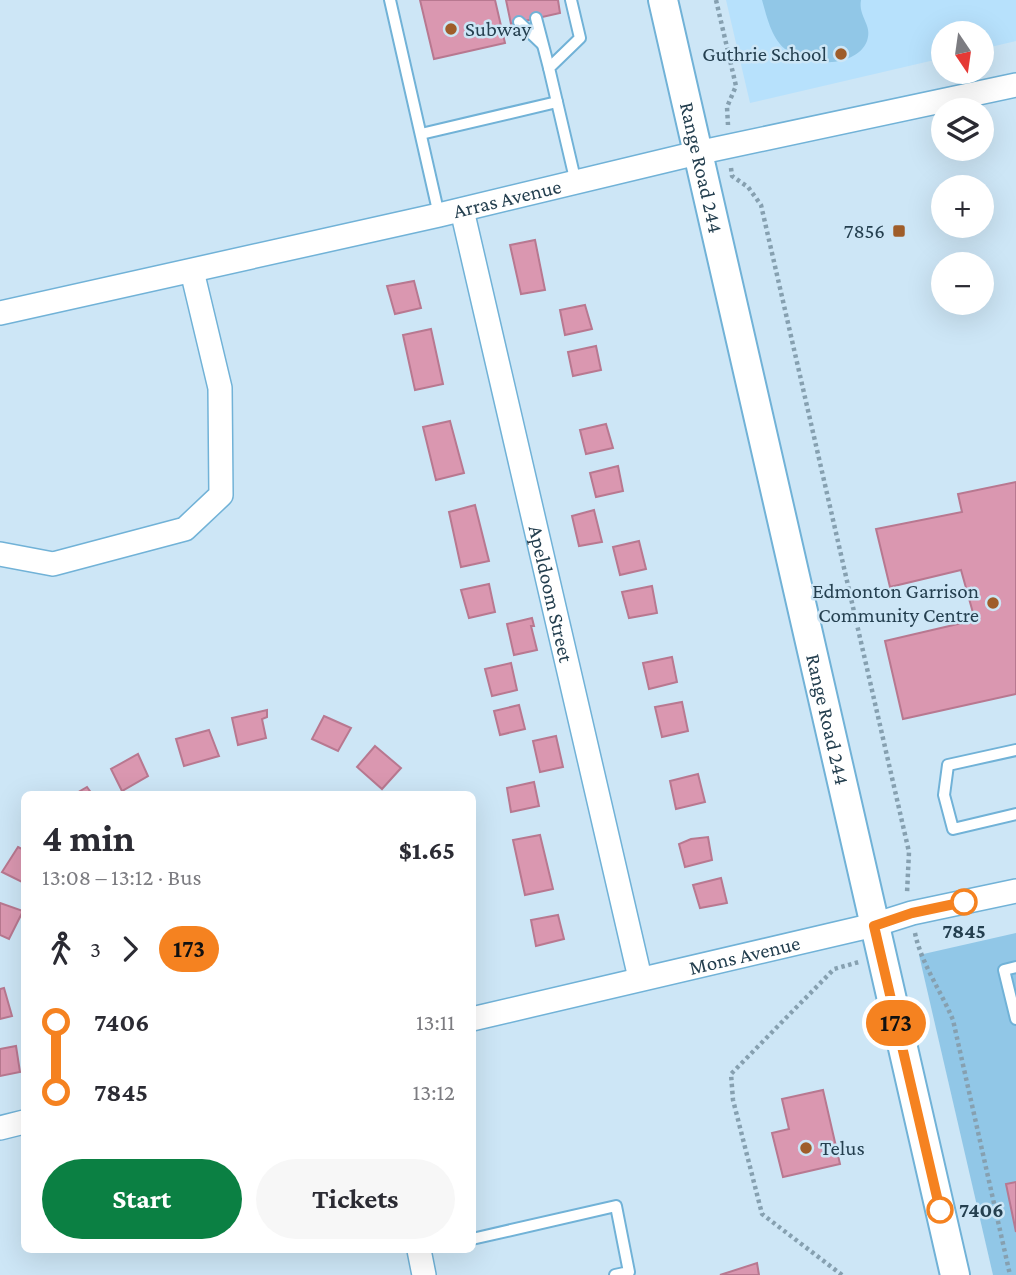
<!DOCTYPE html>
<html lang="en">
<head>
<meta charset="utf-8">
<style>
  :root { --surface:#fff; --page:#f7f7f7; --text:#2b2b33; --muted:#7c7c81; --accent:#0b8043 }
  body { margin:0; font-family:"Crimson Pro",serif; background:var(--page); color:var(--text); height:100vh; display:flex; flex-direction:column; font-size:26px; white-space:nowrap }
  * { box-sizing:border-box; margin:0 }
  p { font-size:23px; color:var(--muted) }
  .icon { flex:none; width:38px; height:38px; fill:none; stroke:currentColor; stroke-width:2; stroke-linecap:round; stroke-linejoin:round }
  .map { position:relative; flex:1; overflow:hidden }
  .drawer { position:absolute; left:21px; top:791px; width:455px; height:462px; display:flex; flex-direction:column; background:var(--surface); border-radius:10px; box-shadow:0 7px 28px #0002 }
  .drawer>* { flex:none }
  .badge { padding:0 14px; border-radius:23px; font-size:24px; line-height:46px }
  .needle { width:46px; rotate:167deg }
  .controls { position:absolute; left:931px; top:21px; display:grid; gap:14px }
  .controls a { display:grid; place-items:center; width:63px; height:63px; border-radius:50%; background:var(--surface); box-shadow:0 7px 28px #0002; font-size:35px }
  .map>.badge { position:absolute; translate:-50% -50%; box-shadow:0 0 0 4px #fff }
  .legs { display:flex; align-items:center; gap:10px; height:77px; padding:0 21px; font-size:23px }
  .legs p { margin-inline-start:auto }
  .overview { display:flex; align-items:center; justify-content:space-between; height:119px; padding:0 21px }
  h1 { font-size:38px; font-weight:700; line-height:52px }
  .primary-button { display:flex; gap:14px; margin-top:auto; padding:14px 21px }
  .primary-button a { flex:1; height:80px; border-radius:42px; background:var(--accent); color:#fff; font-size:28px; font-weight:700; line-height:80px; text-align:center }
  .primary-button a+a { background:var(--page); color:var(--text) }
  ul { padding:0 21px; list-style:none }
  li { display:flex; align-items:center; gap:24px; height:70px; font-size:26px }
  li i { display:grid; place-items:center; width:10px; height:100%; margin:0 9px; background:currentColor }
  li i::after { content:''; width:18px; height:18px; margin:-9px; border:5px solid; border-radius:50%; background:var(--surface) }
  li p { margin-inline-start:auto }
  li:first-child i { background:linear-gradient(#0000 50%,currentColor 0) }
  li:last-child i { background:linear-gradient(currentColor 50%,#0000 0) }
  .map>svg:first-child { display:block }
  .built { fill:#b7e1fc }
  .green { fill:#91c7e7 }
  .building { fill:#da97b0; stroke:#b87890; stroke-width:2 }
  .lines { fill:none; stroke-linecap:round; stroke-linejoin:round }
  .service-casing { stroke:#71b2d7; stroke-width:14 }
  .minor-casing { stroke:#71b2d7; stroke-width:26 }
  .tertiary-casing { stroke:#71b2d7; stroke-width:32 }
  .path { stroke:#86a0b0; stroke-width:4.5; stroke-dasharray:3.5 3.5; stroke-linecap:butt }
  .service { stroke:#fff; stroke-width:10 }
  .minor { stroke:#fff; stroke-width:23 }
  .tertiary { stroke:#fff; stroke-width:28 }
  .line-1-casing { stroke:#fff; stroke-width:16 }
  .line-1 { stroke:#f58220; stroke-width:10 }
  .poi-dot { fill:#9f5d2a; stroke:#cde6f6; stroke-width:2.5 }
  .stop-1-dot { fill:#fff; stroke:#f58220; stroke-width:3.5 }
  .labels { text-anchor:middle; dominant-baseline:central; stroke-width:5; stroke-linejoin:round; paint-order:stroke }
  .poi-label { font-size:21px; fill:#243f4f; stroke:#cde6f6; text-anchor:end }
  .street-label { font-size:21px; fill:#243f4f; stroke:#cde6f6 }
  .stop-label { font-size:21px; font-weight:bold; fill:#243f4f; stroke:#cde6f6 }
</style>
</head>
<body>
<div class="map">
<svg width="1016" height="1275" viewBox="0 0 1016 1275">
  <rect width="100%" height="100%" fill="#cde6f6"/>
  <polygon class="built" points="726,0 1016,0 1016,41 982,49 982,33 943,33 943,58 750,103"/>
  <g class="green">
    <path d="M 762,0 L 861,0 C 858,17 873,25 867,41 C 856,69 803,67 785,49 C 771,37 767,17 762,0 Z"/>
    <polygon points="1016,933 1016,1275 993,1275 919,955"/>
  </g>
  <g class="building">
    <polygon points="420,0 495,0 505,43 434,59"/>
    <polygon points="506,0 558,0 560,13 511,24"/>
    <polygon points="535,240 545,290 521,294 510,245"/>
    <polygon points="414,281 421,308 395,314 387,286"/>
    <polygon points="585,305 592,329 565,335 560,310"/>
    <polygon points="431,329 443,384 415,390 403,335"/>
    <polygon points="596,346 601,370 573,376 568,352"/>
    <polygon points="450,421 464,473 436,480 423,427"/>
    <polygon points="606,424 613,448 586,454 580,430"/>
    <polygon points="618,466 623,491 596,497 590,473"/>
    <polygon points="1016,482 1016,694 903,719 885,641 975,620 961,570 890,587 876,529 962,512 958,494"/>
    <polygon points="475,505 489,561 461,567 449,512"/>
    <polygon points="594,510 602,542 579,546 572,516"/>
    <polygon points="639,541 646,569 620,575 613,547"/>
    <polygon points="489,584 495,612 469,618 461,590"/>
    <polygon points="652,586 657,613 629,618 622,592"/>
    <polygon points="532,618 534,626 531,626 537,650 514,655 507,624"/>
    <polygon points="672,657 677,682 649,689 643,663"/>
    <polygon points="511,663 517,690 492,696 485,669"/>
    <polygon points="682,702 688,731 662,737 655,707"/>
    <polygon points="519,705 525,729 500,735 494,711"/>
    <polygon points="267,710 267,717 262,719 266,738 238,745 232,718"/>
    <polygon points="324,716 351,728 338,751 312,739"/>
    <polygon points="209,730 219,756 184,766 176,739"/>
    <polygon points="556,736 563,767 540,772 533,741"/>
    <polygon points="375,746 401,768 382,789 357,767"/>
    <polygon points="138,754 148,776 122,791 111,769"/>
    <polygon points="698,774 705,802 676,809 670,781"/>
    <polygon points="534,782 539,806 511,812 507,788"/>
    <polygon points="87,787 92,794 75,794"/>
    <polygon points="540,835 553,889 525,895 513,840"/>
    <polygon points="708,837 712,860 685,867 679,844 691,839"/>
    <polygon points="18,847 24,850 24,883 2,872"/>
    <polygon points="721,878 727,903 700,908 693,885"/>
    <polygon points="0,903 23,911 9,939 0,935"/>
    <polygon points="558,915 564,939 536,946 531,920"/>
    <polygon points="4,988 12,1016 0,1019 0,989"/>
    <polygon points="16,1046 20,1072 0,1076 0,1049"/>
    <polygon points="823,1090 840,1164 783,1177 772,1133 789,1129 782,1099"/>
    <polygon points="1016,1182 1016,1232 1006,1184"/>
    <polygon points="757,1263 759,1275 720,1275"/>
  </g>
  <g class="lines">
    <g class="service-casing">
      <g id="service">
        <polyline points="390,0 439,215"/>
        <polyline points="571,0 580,38 549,68 576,183"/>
        <polyline points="536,18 549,68"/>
        <polyline points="519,22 542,44"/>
        <polyline points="421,134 557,102"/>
        <polyline points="1016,750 948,765 944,795 953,829 1016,814"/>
        <polyline points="1016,967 1004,970 1016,1019"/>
        <polyline points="472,1239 616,1206 629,1272 615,1275"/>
      </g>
    </g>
    <g class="minor-casing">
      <g id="minor">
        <path id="s1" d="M 462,210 L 640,978"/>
        <path id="s2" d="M 0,313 L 439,215 L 697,153 L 1016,85"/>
        <polyline points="0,554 53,564 185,529 221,495 220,388 192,271"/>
        <path id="s3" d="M 472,1019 L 874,925 L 912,913 L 1016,891"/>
        <polyline points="0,1128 24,1122"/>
        <polyline points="419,1250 424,1275"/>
      </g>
    </g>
    <g class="tertiary-casing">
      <g id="tertiary">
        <path id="s4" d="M 663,0 L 955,1275"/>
      </g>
    </g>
    <g class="path">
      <polyline points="716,0 736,86 727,107 728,125"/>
      <polyline points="731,168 732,176 748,187 761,205 909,852 907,893"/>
      <path d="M 915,933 C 921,963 941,991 953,1020 L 1010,1275"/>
      <polyline points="842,1275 762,1214 733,1100 731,1074 834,969 859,962"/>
    </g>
    <use href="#service" class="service"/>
    <use href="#minor" class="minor"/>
    <use href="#tertiary" class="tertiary"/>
  </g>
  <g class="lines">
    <g class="line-1-casing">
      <polyline id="line-1" points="940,1210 874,926 912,913 964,902"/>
    </g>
    <use href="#line-1" class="line-1"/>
  </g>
  <g class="poi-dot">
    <circle cx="451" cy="29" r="7"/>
    <circle cx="841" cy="54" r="7"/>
    <rect x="892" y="224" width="14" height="14" rx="3.5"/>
    <circle cx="993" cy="603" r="7"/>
    <circle cx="806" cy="1148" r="7"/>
  </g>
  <g class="stop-1-dot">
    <circle cx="964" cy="902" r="12"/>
    <circle cx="940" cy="1210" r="12"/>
  </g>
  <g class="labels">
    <g class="poi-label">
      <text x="465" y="29" text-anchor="start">Subway</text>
      <text x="827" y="54">Guthrie School</text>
      <text x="885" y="231">7856</text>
      <text x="979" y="591">Edmonton Garrison<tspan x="979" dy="24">Community Centre</tspan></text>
      <text x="820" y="1148" text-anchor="start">Telus</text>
    </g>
    <g class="street-label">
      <text stroke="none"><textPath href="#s4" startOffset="172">Range Road 244</textPath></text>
      <text stroke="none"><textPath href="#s2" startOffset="520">Arras Avenue</textPath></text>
      <text stroke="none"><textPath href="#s1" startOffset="394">Apeldoom Street</textPath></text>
      <text stroke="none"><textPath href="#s4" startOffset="738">Range Road 244</textPath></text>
      <text stroke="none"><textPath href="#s3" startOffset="280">Mons Avenue</textPath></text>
    </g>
    <g class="stop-label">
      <text x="964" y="931">7845</text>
      <text x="959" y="1210" text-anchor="start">7406</text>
    </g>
  </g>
</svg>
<div class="controls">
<a><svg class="needle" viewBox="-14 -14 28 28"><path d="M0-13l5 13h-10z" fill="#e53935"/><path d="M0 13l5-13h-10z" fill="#7c7c81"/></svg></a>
<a><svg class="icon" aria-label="layers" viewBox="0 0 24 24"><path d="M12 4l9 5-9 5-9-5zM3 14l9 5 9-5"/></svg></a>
<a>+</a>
<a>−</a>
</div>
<b class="badge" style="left:896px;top:1023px;background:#f58220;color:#111">173</b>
<section class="drawer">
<div class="overview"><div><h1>4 min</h1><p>13:08 – 13:12 · Bus</p></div><b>$1.65</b></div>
<div class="legs"><svg class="icon" aria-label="walk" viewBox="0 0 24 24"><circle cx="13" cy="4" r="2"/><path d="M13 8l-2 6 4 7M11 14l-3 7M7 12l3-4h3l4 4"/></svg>3<svg class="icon" aria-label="forward" viewBox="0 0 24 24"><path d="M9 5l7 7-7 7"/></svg><b class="badge" style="background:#f58220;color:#111">173</b></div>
<ul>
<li><i style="color:#f58220"></i><b>7406</b><p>13:11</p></li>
<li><i style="color:#f58220"></i><b>7845</b><p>13:12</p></li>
</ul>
<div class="primary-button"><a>Start</a><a>Tickets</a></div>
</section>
</div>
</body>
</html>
